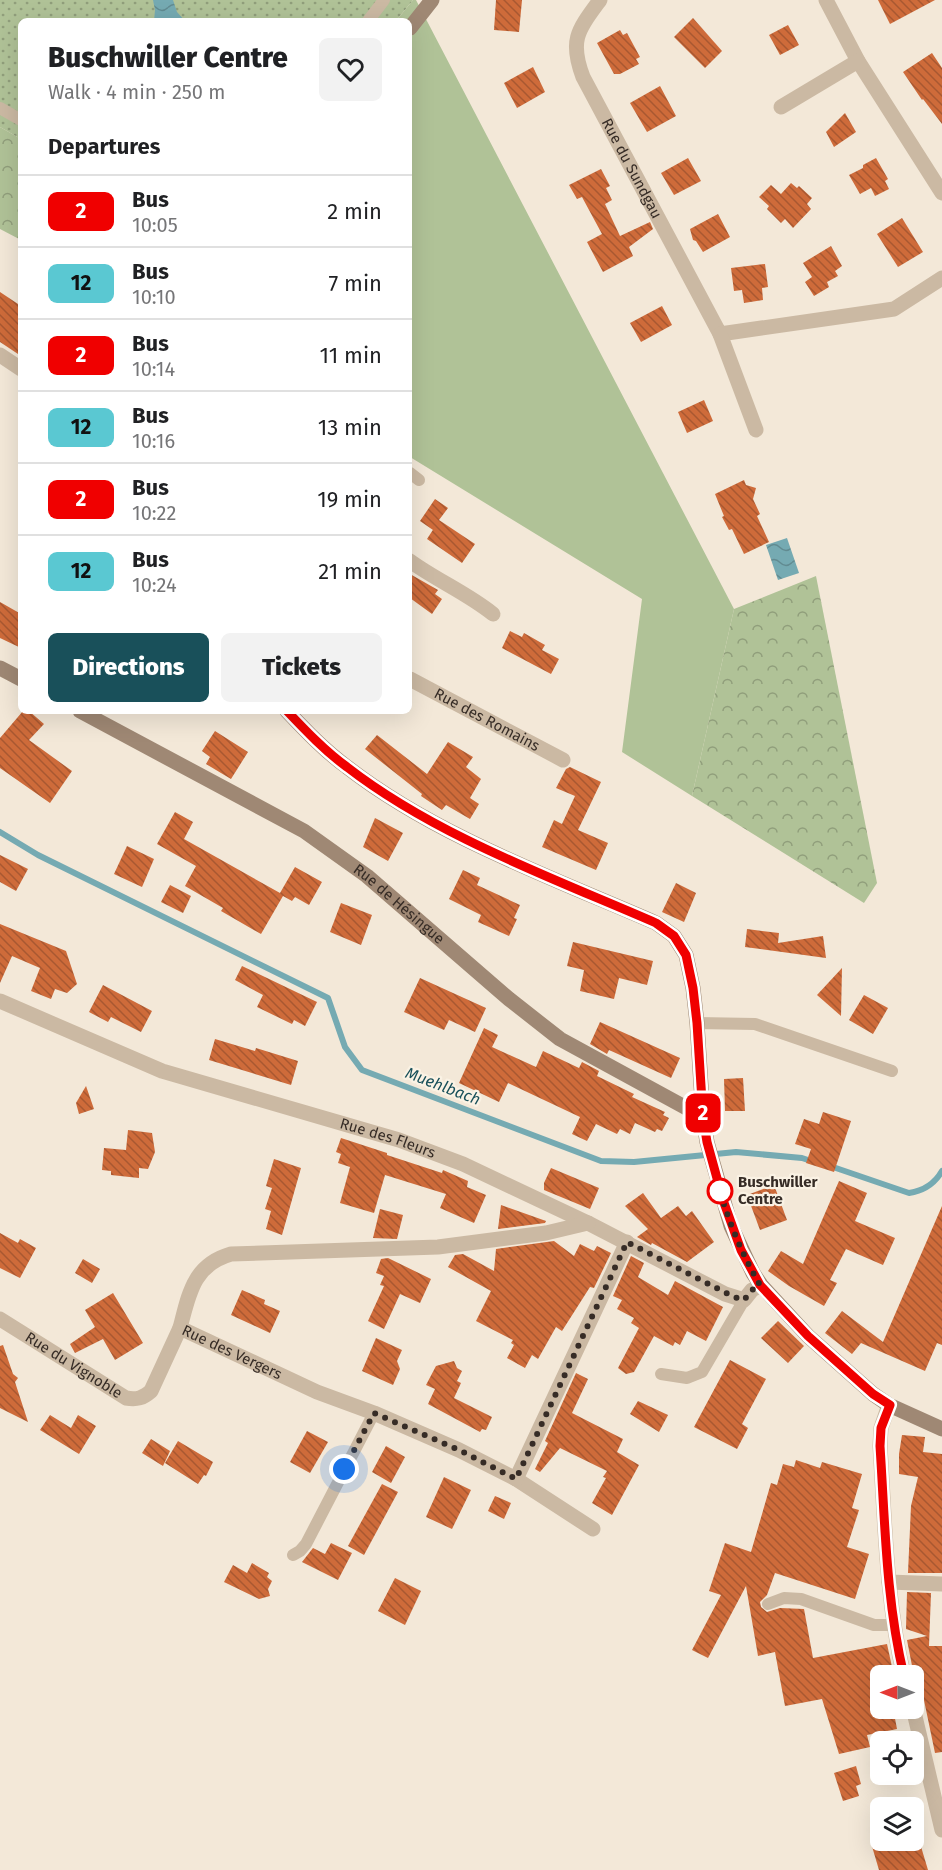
<!DOCTYPE html>
<html lang="en">
<head>
<meta charset="utf-8">
<style>
  :root { --surface:#fff; --page:#f2f2f2; --text:#202124; --muted:#757577; --line:#e0e0e0; --accent:#19505a }
  body { margin:0; font-family:"Fira Sans",sans-serif; background:var(--page); color:var(--text); height:100vh; display:flex; flex-direction:column; font-size:22px; white-space:nowrap }
  * { box-sizing:border-box; margin:0 }
  p { font-size:20px; color:var(--muted) }
  .icon { flex:none; width:33px; height:33px; fill:none; stroke:currentColor; stroke-width:2; stroke-linecap:round; stroke-linejoin:round }
  .map { position:relative; flex:1; overflow:hidden }
  .details { position:absolute; left:18px; top:18px; width:394px; height:696px; display:flex; flex-direction:column; background:var(--surface); border-radius:9px; box-shadow:0 6px 24px #0002 }
  .details>* { flex:none }
  .badge { padding:0 12px; border-radius:9px; font-size:21px; line-height:39px }
  .needle { width:39px; rotate:270deg }
  .tools { position:absolute; left:870px; top:1665px; display:grid; gap:12px }
  .tools a { display:grid; place-items:center; width:54px; height:54px; border-radius:9px; background:var(--surface); box-shadow:0 6px 24px #0002; font-size:30px }
  .you { position:absolute; width:30px; height:30px; margin:-15px; border:4px solid #fff; border-radius:50%; background:#1a73e8; box-shadow:0 0 0 9px #1a73e833 }
  .map>.badge { position:absolute; translate:-50% -50%; box-shadow:0 0 0 3px #fff }
  h2 { padding:0 30px; font-size:22px; line-height:54px }
  .round { display:grid; place-items:center; flex:none; width:63px; height:63px; border-radius:9px; background:var(--page) }
  .summary { display:flex; align-items:center; justify-content:space-between; height:102px; padding:0 30px }
  h1 { font-size:28px; font-weight:800; line-height:45px }
  .primary-button { display:flex; gap:12px; margin-top:auto; padding:12px 30px }
  .primary-button a { flex:1; height:69px; border-radius:9px; background:var(--accent); color:#fff; font-size:24px; font-weight:800; line-height:69px; text-align:center }
  .primary-button a+a { background:var(--page); color:var(--text) }
  ul { padding:0; list-style:none }
  li { display:flex; align-items:center; gap:18px; height:72px; padding:0 30px; border-top:2px solid var(--line) }
  li div { flex:1 }
  li b { display:block; font-size:22px }
  li em { font-style:normal }
  li .badge { min-width:66px; font-weight:700; text-align:center }
  .map>svg:first-child { display:block }
  .green { fill:#b0c297 }
  .forest { fill:url(#forest-crowns) }
  .park { fill:url(#park-dots) }
  .water { fill:url(#water-waves) }
  .lines { fill:none; stroke-linecap:round; stroke-linejoin:round }
  .stream { stroke:#75aab2; stroke-width:6 }
  .building { fill:url(#building-back-hatch) }
  .lane { stroke:#cbb9a3; stroke-width:12 }
  .street { stroke:#cbb9a3; stroke-width:15 }
  .secondary { stroke:#9f8874; stroke-width:15 }
  .line-casing { stroke:#fff; stroke-width:14 }
  .line { stroke:#f00000; stroke-width:9 }
  .walk { stroke:#362c26; stroke-width:6; stroke-dasharray:0 10.8 }
  .stop-dot { fill:#fff; stroke:#f00000; stroke-width:3 }
  .labels { text-anchor:middle; dominant-baseline:central; stroke-width:4.5; stroke-linejoin:round; paint-order:stroke }
  .street-label { font-size:15px; fill:#362c26; stroke:#faf2e4 }
  .stop-label { font-size:15px; font-weight:bold; fill:#362c26; stroke:#faf2e4; text-anchor:start }
  .water-label { font-size:16px; font-style:italic; fill:#19505a; stroke:#faf2e4 }
</style>
</head>
<body>
<div class="map">
<svg width="942" height="1870" viewBox="0 0 942 1870">
  <defs>
    <pattern id="forest-crowns" width="20" height="18" patternUnits="userSpaceOnUse" patternTransform="scale(1.5)"><rect width="20" height="18" fill="#b0c297"/><path d="M2 6a3 3 0 1 1 6 0M12 15a3 3 0 1 1 6 0" fill="none" stroke="#909e7b"/></pattern>
    <pattern id="park-dots" width="8" height="8" patternUnits="userSpaceOnUse" patternTransform="scale(1.5)"><rect width="8" height="8" fill="#b0c297"/><path d="M2 2h.1M6 6h.1" fill="none" stroke="#909e7b" stroke-width="1.8" stroke-linecap="round"/></pattern>
    <pattern id="water-waves" width="16" height="10" patternUnits="userSpaceOnUse" patternTransform="scale(1.5)"><rect width="16" height="10" fill="#75aab2"/><path d="M0 5q4-4 8 0t8 0" fill="none" stroke="#618b91"/></pattern>
    <pattern id="building-back-hatch" width="6" height="6" patternUnits="userSpaceOnUse" patternTransform="scale(1.5)"><rect width="6" height="6" fill="#ce6b3a"/><path d="M-1 5l2 2M0 0l6 6M5-1l2 2" fill="none" stroke="#a85831"/></pattern>
  </defs>
  <rect width="100%" height="100%" fill="#f3e8d8"/>
  <polygon class="green" points="413,0 416,0 734,609 692,796 622,752 642,599 410,457 410,21 396,21"/>
  <g class="forest">
    <polygon points="0,127 21,139 21,240 0,229"/>
    <polygon points="816,576 877,883 864,903 692,796 734,609"/>
  </g>
  <polygon class="park" points="0,0 413,0 396,21 21,21 21,139 0,127"/>
  <g class="water">
    <polygon points="153,0 173,0 177,12 185,21 154,21 155,10"/>
    <polygon points="787,538 799,573 778,580 766,545"/>
  </g>
  <g class="lines">
    <g class="stream">
      <polyline points="0,832 38,855 328,998 345,1047 362,1070 601,1161 634,1162 736,1152 802,1158 814,1162"/>
      <path d="M 830,1166 L 909,1193 C 923,1191 934,1185 942,1171"/>
    </g>
  </g>
  <g class="building">
    <polygon points="496,0 522,0 519,32 494,30"/>
    <polygon points="878,0 935,0 890,24"/>
    <polygon points="693,18 722,51 705,68 674,37"/>
    <polygon points="788,25 799,45 780,55 769,35"/>
    <polygon points="620,30 623,35 627,33 640,57 636,59 639,64 620,74 614,74 597,43"/>
    <polygon points="932,53 942,68 942,124 923,99 922,100 903,72"/>
    <polygon points="533,67 545,92 517,108 504,83"/>
    <polygon points="660,86 676,116 647,132 630,103"/>
    <polygon points="845,113 856,132 834,147 826,132"/>
    <polygon points="688,158 701,181 674,195 661,173"/>
    <polygon points="876,158 888,179 885,181 889,189 875,196 871,188 860,194 849,175 863,168 863,165"/>
    <polygon points="601,169 610,186 606,188 612,200 605,204 620,236 650,222 653,229 629,247 633,256 603,272 587,242 602,234 582,197 577,199 569,185"/>
    <polygon points="791,183 797,188 799,186 812,198 807,204 811,209 793,228 785,219 781,223 767,209 769,206 759,197 771,185 781,194"/>
    <polygon points="718,214 730,237 703,252 696,241 693,240 690,229"/>
    <polygon points="902,218 923,252 898,267 877,234"/>
    <polygon points="831,246 842,266 835,271 838,276 827,282 829,287 814,296 805,282 812,277 803,263"/>
    <polygon points="765,264 768,287 762,288 763,300 744,303 742,290 734,291 731,268"/>
    <polygon points="0,292 21,306 21,356 0,342"/>
    <polygon points="662,306 672,325 641,342 630,323"/>
    <polygon points="704,400 713,421 687,433 678,412"/>
    <polygon points="744,480 746,485 756,488 753,499 760,514 757,516 769,542 744,554 732,529 729,530 722,517 724,516 715,494"/>
    <polygon points="435,499 448,508 439,520 475,544 462,563 427,539 438,522 433,530 420,521"/>
    <polygon points="410,574 438,590 435,594 442,599 432,614 410,598"/>
    <polygon points="0,602 21,614 21,648 0,638"/>
    <polygon points="510,631 522,637 524,633 545,645 542,650 559,659 551,674 502,648"/>
    <polygon points="23,711 29,711 44,724 29,740 72,771 50,803 0,768 0,738"/>
    <polygon points="215,731 248,752 231,779 206,764 210,757 202,751"/>
    <polygon points="377,735 427,774 448,742 473,757 466,767 481,779 470,798 479,804 470,819 446,805 442,810 421,796 422,794 365,749"/>
    <polygon points="570,767 601,782 578,830 608,843 596,870 542,847 554,820 562,824 575,796 556,788 566,769"/>
    <polygon points="175,812 193,822 184,839 280,893 295,867 322,882 309,905 295,897 292,901 283,896 261,934 221,911 223,908 185,886 196,866 157,844"/>
    <polygon points="375,818 403,833 388,861 363,847"/>
    <polygon points="127,846 154,859 142,887 114,874"/>
    <polygon points="0,855 28,869 16,891 0,882"/>
    <polygon points="463,870 480,878 477,885 520,905 514,918 517,919 509,936 478,922 481,915 449,899"/>
    <polygon points="676,883 696,893 684,922 662,912"/>
    <polygon points="170,885 191,896 183,913 161,902"/>
    <polygon points="341,903 372,915 361,945 330,932"/>
    <polygon points="0,924 66,951 77,984 67,993 55,989 51,999 31,991 40,968 12,956 0,983"/>
    <polygon points="747,929 779,933 778,943 823,936 826,958 745,947"/>
    <polygon points="573,942 653,961 647,985 619,978 614,999 580,991 584,970 567,966"/>
    <polygon points="242,966 317,1002 305,1026 294,1020 292,1024 257,1007 263,995 235,980"/>
    <polygon points="842,968 841,1016 817,995"/>
    <polygon points="420,978 486,1008 475,1032 449,1020 444,1030 404,1012"/>
    <polygon points="103,985 152,1011 141,1032 111,1017 108,1022 89,1012"/>
    <polygon points="864,995 888,1008 873,1034 849,1020"/>
    <polygon points="600,1022 680,1058 671,1078 609,1050 607,1054 590,1044"/>
    <polygon points="484,1028 498,1035 492,1047 536,1067 543,1051 579,1068 582,1062 599,1071 597,1076 634,1094 632,1097 665,1112 663,1115 669,1118 662,1131 657,1129 655,1132 635,1123 630,1134 620,1129 617,1134 596,1124 587,1141 572,1134 580,1117 508,1083 499,1102 459,1083"/>
    <polygon points="215,1039 255,1051 256,1048 298,1061 291,1085 209,1060"/>
    <polygon points="743,1078 745,1111 725,1111 724,1079"/>
    <polygon points="86,1086 94,1109 79,1114 76,1103"/>
    <polygon points="823,1112 851,1121 834,1172 806,1163 811,1149 795,1144 804,1119 819,1124"/>
    <polygon points="128,1130 152,1133 155,1152 148,1169 139,1168 139,1178 111,1175 111,1171 102,1170 104,1148 126,1150"/>
    <polygon points="341,1138 387,1153 387,1155 442,1173 443,1170 468,1181 467,1187 486,1195 474,1223 440,1208 446,1194 385,1175 374,1213 340,1203 350,1167 338,1163 341,1154 336,1152"/>
    <polygon points="274,1159 301,1168 282,1235 266,1229 271,1211 265,1209 272,1188 266,1186"/>
    <polygon points="551,1168 599,1188 590,1209 544,1190 544,1183"/>
    <polygon points="839,1181 867,1193 855,1221 895,1238 883,1265 846,1249 830,1280 837,1283 824,1306 789,1286 768,1271 781,1251 803,1264"/>
    <polygon points="774,1185 787,1220 760,1230 747,1195"/>
    <polygon points="643,1193 661,1218 678,1206 686,1216 692,1211 714,1242 687,1262 652,1243 651,1245 637,1237 648,1229 625,1206"/>
    <polygon points="501,1205 546,1221 545,1223 498,1229"/>
    <polygon points="942,1206 942,1345 937,1343 925,1371 861,1343 852,1354 825,1333 842,1311 883,1342"/>
    <polygon points="380,1209 403,1215 397,1239 373,1238"/>
    <polygon points="0,1233 18,1243 20,1239 36,1248 20,1278 0,1268"/>
    <polygon points="554,1241 574,1256 580,1244 594,1251 597,1246 611,1253 594,1288 590,1287 562,1331 556,1327 538,1359 532,1355 525,1368 507,1358 514,1345 511,1343 513,1340 476,1321 491,1291 448,1267 455,1255 463,1254 494,1271 496,1249"/>
    <polygon points="631,1256 644,1263 638,1277 668,1295 675,1281 723,1307 706,1341 687,1331 680,1345 675,1342 673,1346 654,1336 634,1372 626,1374 618,1368 639,1328 631,1323 634,1318 617,1309 622,1300 613,1296"/>
    <polygon points="388,1258 431,1279 420,1303 400,1294 384,1329 368,1321 384,1286 380,1285 384,1276 376,1273 381,1259"/>
    <polygon points="83,1259 100,1269 92,1283 75,1273"/>
    <polygon points="242,1290 265,1300 264,1304 280,1311 270,1333 231,1315"/>
    <polygon points="113,1293 143,1343 115,1360 103,1339 75,1353 70,1344 95,1327 85,1310"/>
    <polygon points="778,1321 804,1346 788,1363 761,1338"/>
    <polygon points="376,1338 402,1350 397,1361 400,1369 393,1385 362,1371"/>
    <polygon points="3,1345 13,1374 18,1378 15,1382 28,1422 0,1408 0,1346"/>
    <polygon points="730,1360 766,1379 742,1424 748,1428 737,1449 694,1427"/>
    <polygon points="454,1361 457,1368 462,1371 457,1381 461,1383 454,1398 492,1417 486,1430 482,1429 480,1432 428,1404 435,1389 426,1385 436,1366"/>
    <polygon points="576,1373 588,1379 572,1413 623,1439 617,1452 639,1465 612,1515 592,1503 606,1478 603,1477 607,1471 560,1448 540,1472 535,1469 548,1443 545,1441"/>
    <polygon points="638,1401 668,1415 659,1432 630,1414"/>
    <polygon points="50,1415 71,1428 78,1415 96,1426 79,1454 40,1430"/>
    <polygon points="307,1431 328,1442 310,1473 290,1462"/>
    <polygon points="902,1435 925,1437 923,1452 942,1454 942,1573 908,1573 911,1506 918,1477 899,1474 899,1454"/>
    <polygon points="151,1439 170,1451 163,1466 142,1453"/>
    <polygon points="178,1441 213,1462 206,1476 204,1475 198,1484 165,1463"/>
    <polygon points="386,1446 405,1457 391,1483 372,1472"/>
    <polygon points="796,1460 820,1468 822,1462 862,1474 852,1508 859,1510 847,1547 869,1554 855,1599 775,1573 767,1595 760,1602 761,1607 767,1612 780,1608 804,1609 813,1658 887,1644 894,1676 880,1676 880,1708 893,1708 897,1729 867,1735 870,1747 839,1754 822,1699 785,1706 775,1652 758,1656 746,1586 708,1658 692,1650 721,1595 709,1591 725,1543 751,1552 771,1483 777,1485 783,1464 794,1467"/>
    <polygon points="444,1477 471,1490 452,1529 426,1517"/>
    <polygon points="382,1484 398,1492 364,1555 348,1546"/>
    <polygon points="495,1496 511,1503 504,1519 488,1511"/>
    <polygon points="331,1543 352,1553 338,1580 302,1562 313,1548 325,1554"/>
    <polygon points="252,1563 269,1573 267,1577 272,1581 268,1589 270,1596 259,1599 224,1582 233,1565 247,1573"/>
    <polygon points="395,1578 421,1591 405,1625 378,1611"/>
    <polygon points="907,1592 931,1593 929,1646 942,1646 942,1752 935,1753 920,1681 919,1676 914,1676 907,1640 927,1636 906,1629"/>
    <polygon points="856,1766 861,1784 856,1786 859,1796 843,1801 834,1773"/>
    <polygon points="880,1840 919,1840 928,1870 879,1870 871,1843"/>
  </g>
  <g class="lines">
    <g class="lane">
      <polyline points="368,21 384,0"/>
      <polyline points="0,108 21,120"/>
      <polyline points="410,473 419,480"/>
      <polyline points="697,1023 755,1024 892,1071"/>
      <polyline points="661,1374 687,1378 702,1372 744,1300"/>
      <polyline points="293,1555 300,1551 306,1544 374,1413"/>
      <polyline points="768,1604 784,1598 801,1599 874,1625 894,1625"/>
    </g>
    <g class="street">
      <path id="s1" d="M 600,0 C 578,30 569,40 583,77 L 720,334 L 894,309 L 942,278"/>
      <polyline points="826,0 858,61 942,193"/>
      <polyline points="781,107 858,61"/>
      <polyline points="720,334 756,430"/>
      <polyline points="0,355 21,369"/>
      <path d="M 410,561 C 436,580 467,593 493,614"/>
      <path id="s2" d="M 410,679 L 563,760"/>
      <path id="s3" d="M 0,1001 L 162,1071 L 399,1140 L 463,1164 L 588,1223 L 725,1294 L 744,1300 L 752,1290 L 761,1285"/>
      <path id="s4" d="M 588,1223 L 546,1233 L 438,1247 L 231,1254 C 193,1265 189,1294 180,1328 L 317,1392 L 374,1413 L 459,1450 L 516,1479 L 593,1529"/>
      <path id="s5" d="M 0,1319 L 126,1398 C 137,1400 143,1398 151,1391 L 180,1328"/>
      <path d="M 889,1405 L 881,1428 L 880,1446 C 885,1522 886,1601 904,1676"/>
      <polyline points="516,1479 627,1242"/>
      <polyline points="889,1582 942,1584"/>
      <polyline points="913,1708 942,1830"/>
    </g>
    <g class="secondary">
      <polyline points="410,28 432,0"/>
      <polyline points="0,668 21,679"/>
      <path id="s6" d="M 80,711 L 304,831 L 367,876 L 509,999 L 560,1039 L 703,1117"/>
      <path d="M 287,711 C 306,731 325,751 347,767 C 436,836 553,878 656,923 L 674,936 L 686,955 L 693,988 L 697,1023 L 703,1117 L 707,1142 L 731,1226 L 753,1273 L 761,1285 L 808,1336 L 873,1394 L 889,1405 L 942,1429"/>
    </g>
  </g>
  <g class="lines">
    <g class="line-casing">
      <path id="line" d="M 287,711 C 306,731 325,751 347,767 C 436,836 553,878 656,923 L 674,936 L 686,955 L 693,988 L 697,1023 L 703,1117 L 707,1142 L 723,1200 L 741,1250 L 760,1285 L 808,1336 L 873,1394 L 890,1405 L 881,1428 L 880,1446 C 885,1522 886,1601 904,1676"/>
    </g>
    <use href="#line" class="line"/>
    <path class="walk" d="M 344,1469 L 374,1413 L 459,1450 L 516,1479 L 627,1242 L 734,1297 L 744,1300 L 752,1290 L 760,1285 C 742,1254 729,1223 719,1188 L 720,1191"/>
  </g>
  <circle class="stop-dot" cx="720" cy="1191" r="12"/>
  <g class="labels">
    <g class="street-label">
      <text stroke="none"><textPath href="#s1" startOffset="188">Rue du Sundgau</textPath></text>
      <text stroke="none"><textPath href="#s2" startOffset="87">Rue des Romains</textPath></text>
      <text stroke="none"><textPath href="#s6" startOffset="374">Rue de Hésingue</textPath></text>
      <text stroke="none"><textPath href="#s3" startOffset="412">Rue des Fleurs</textPath></text>
      <text stroke="none"><textPath href="#s4" startOffset="512">Rue des Vergers</textPath></text>
      <text stroke="none"><textPath href="#s5" startOffset="87">Rue du Vignoble</textPath></text>
    </g>
    <g class="stop-label">
      <text x="738" y="1182">Buschwiller<tspan x="738" dy="17">Centre</tspan></text>
    </g>
    <g class="water-label">
      <text transform="translate(443 1086) rotate(21)">Muehlbach</text>
    </g>
  </g>
</svg>
<div class="tools">
<a><svg class="needle" viewBox="-14 -14 28 28"><path d="M0-13l5 13h-10z" fill="#e53935"/><path d="M0 13l5-13h-10z" fill="#757577"/></svg></a>
<a><svg class="icon" aria-label="locate" viewBox="0 0 24 24"><circle cx="12" cy="12" r="6"/><path d="M12 2v4M12 18v4M2 12h4M18 12h4"/></svg></a>
<a><svg class="icon" aria-label="layers" viewBox="0 0 24 24"><path d="M12 4l9 5-9 5-9-5zM3 14l9 5 9-5"/></svg></a>
</div>
<div class="you" style="left:344px;top:1469px"></div>
<b class="badge" style="left:703px;top:1113px;background:#f00000;color:#fff">2</b>
<section class="details">
<div class="summary"><div><h1>Buschwiller Centre</h1><p>Walk · 4 min · 250 m</p></div><a class="round"><svg class="icon" aria-label="heart" viewBox="0 0 24 24"><path d="M12 20l-8-8c-3-5 5-10 8-4 3-6 11-1 8 4z"/></svg></a></div>
<h2>Departures</h2>
<ul>
<li><span class="badge" style="background:#f00000;color:#fff">2</span><div><b>Bus</b><p>10:05</p></div><em>2 min</em></li>
<li><span class="badge" style="background:#5ac8d2;color:#111">12</span><div><b>Bus</b><p>10:10</p></div><em>7 min</em></li>
<li><span class="badge" style="background:#f00000;color:#fff">2</span><div><b>Bus</b><p>10:14</p></div><em>11 min</em></li>
<li><span class="badge" style="background:#5ac8d2;color:#111">12</span><div><b>Bus</b><p>10:16</p></div><em>13 min</em></li>
<li><span class="badge" style="background:#f00000;color:#fff">2</span><div><b>Bus</b><p>10:22</p></div><em>19 min</em></li>
<li><span class="badge" style="background:#5ac8d2;color:#111">12</span><div><b>Bus</b><p>10:24</p></div><em>21 min</em></li>
</ul>
<div class="primary-button"><a>Directions</a><a>Tickets</a></div>
</section>
</div>
</body>
</html>
